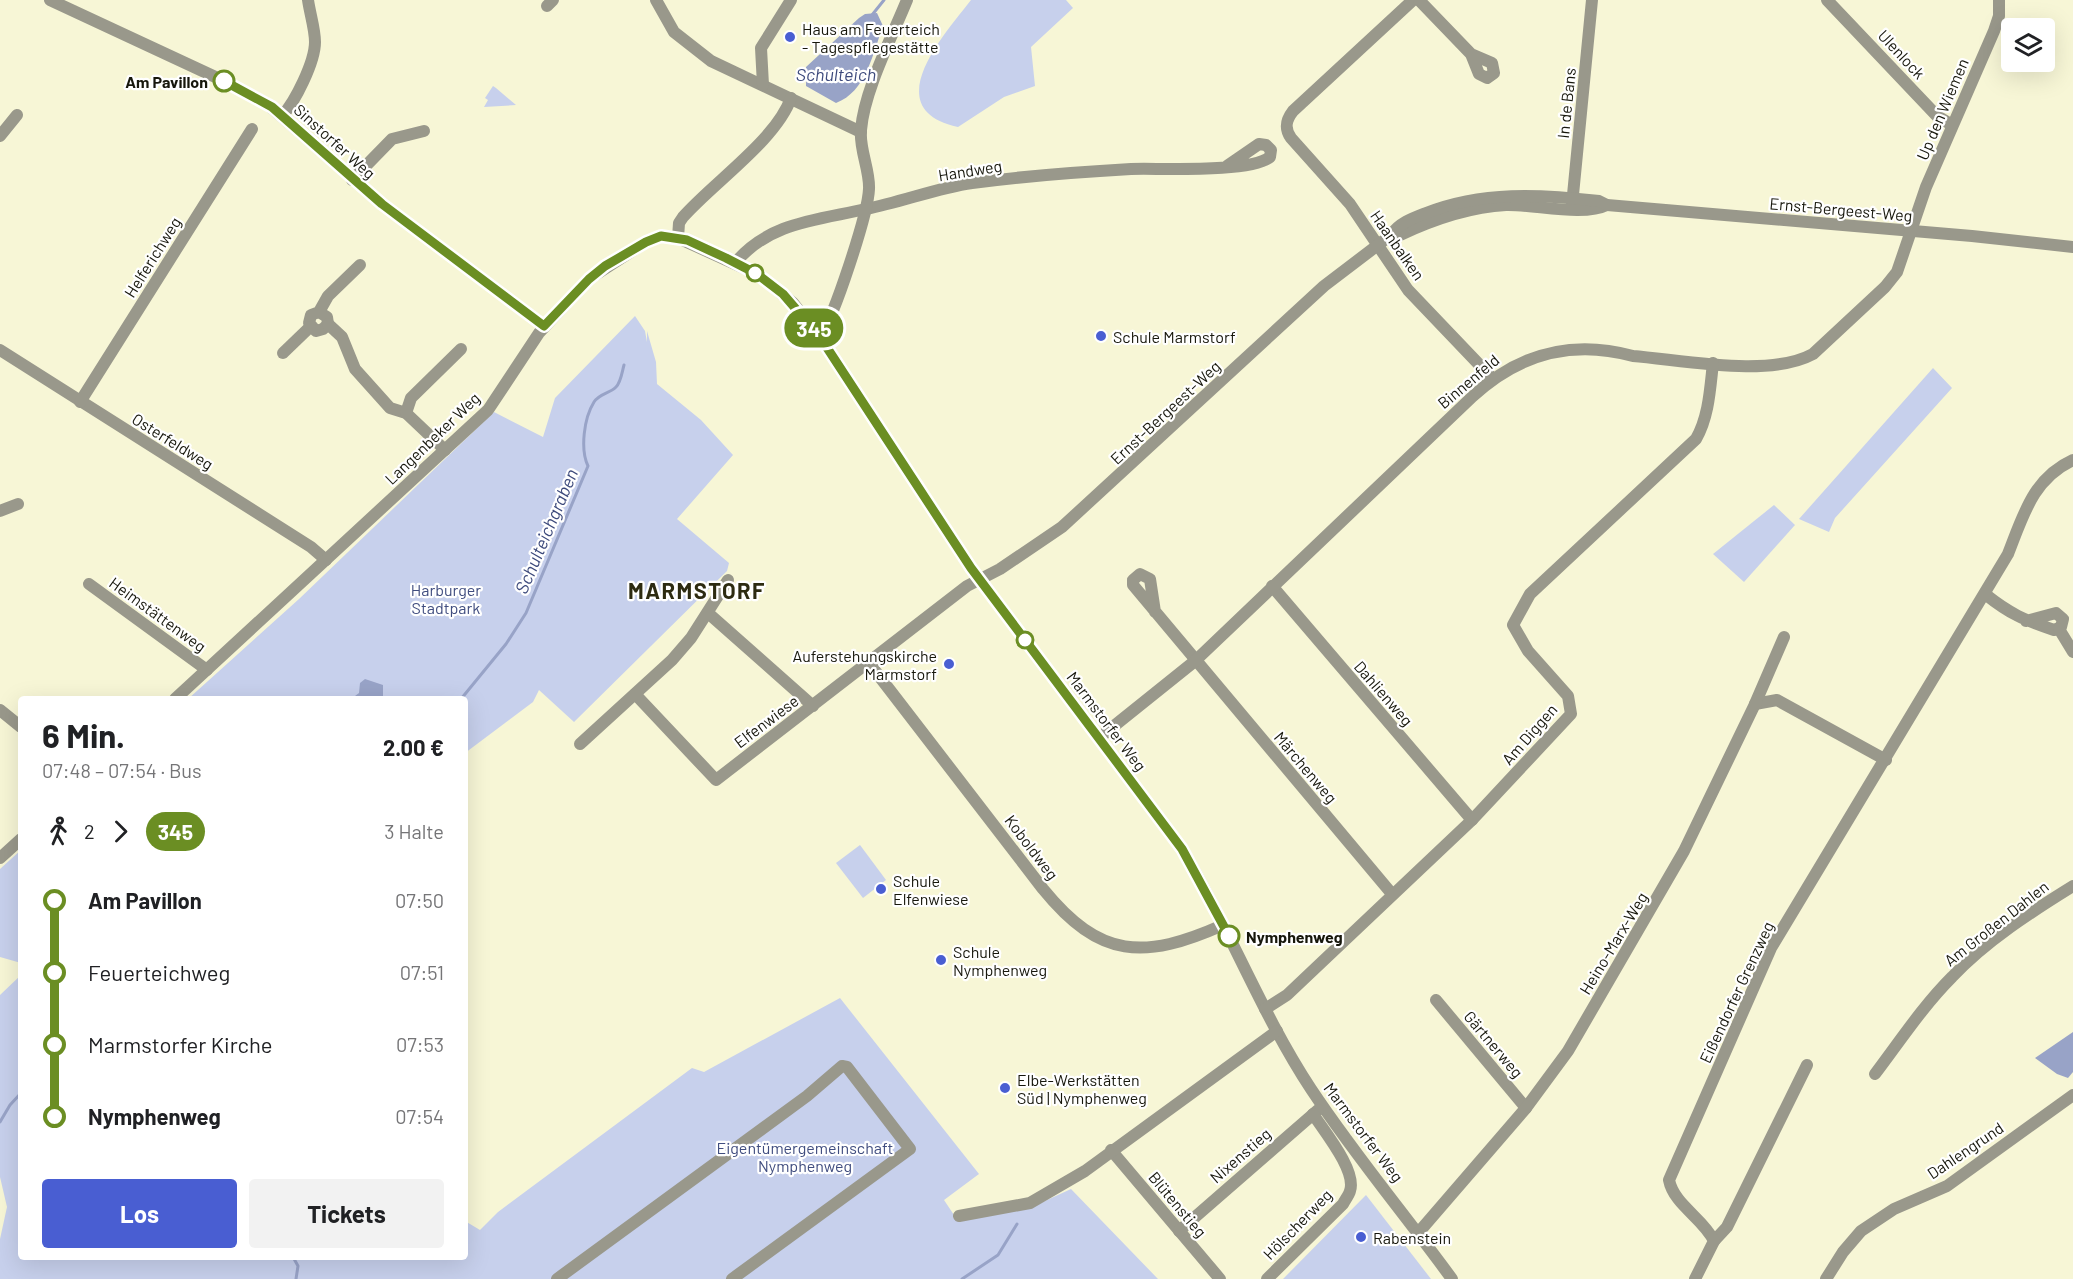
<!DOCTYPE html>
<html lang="de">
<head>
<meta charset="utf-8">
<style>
  :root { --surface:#fff; --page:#f2f2f2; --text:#202124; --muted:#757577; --accent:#495ed2 }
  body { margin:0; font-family:Barlow,sans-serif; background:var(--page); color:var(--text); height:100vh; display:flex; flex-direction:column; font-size:22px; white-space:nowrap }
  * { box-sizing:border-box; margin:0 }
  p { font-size:20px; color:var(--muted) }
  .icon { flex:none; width:33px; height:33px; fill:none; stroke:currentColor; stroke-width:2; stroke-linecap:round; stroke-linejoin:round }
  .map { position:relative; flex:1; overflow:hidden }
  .panel { position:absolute; left:18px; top:696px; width:450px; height:564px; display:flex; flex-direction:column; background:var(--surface); border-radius:6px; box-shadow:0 6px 24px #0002 }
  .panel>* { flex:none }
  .badge { padding:0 12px; border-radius:20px; font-size:21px; line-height:39px }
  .controls { position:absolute; left:2001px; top:18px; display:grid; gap:12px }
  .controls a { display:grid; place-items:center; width:54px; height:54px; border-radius:6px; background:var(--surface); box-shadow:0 6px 24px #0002; font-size:30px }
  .map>.badge { position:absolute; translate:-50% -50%; box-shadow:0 0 0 3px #fff }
  .legs { display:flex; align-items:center; gap:9px; height:66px; padding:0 24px; font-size:20px }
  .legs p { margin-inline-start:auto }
  .headline { display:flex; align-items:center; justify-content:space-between; height:102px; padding:0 24px }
  h1 { font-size:33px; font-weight:700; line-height:45px }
  .action { display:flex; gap:12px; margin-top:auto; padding:12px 24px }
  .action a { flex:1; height:69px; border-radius:6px; background:var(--accent); color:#fff; font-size:24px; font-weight:700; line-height:69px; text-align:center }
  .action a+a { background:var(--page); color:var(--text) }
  ul { padding:0 24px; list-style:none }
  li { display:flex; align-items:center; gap:21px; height:72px; font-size:22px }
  li i { display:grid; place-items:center; width:9px; height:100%; margin:0 8px; background:currentColor }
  li i::after { content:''; width:15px; height:15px; margin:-8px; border:4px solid; border-radius:50%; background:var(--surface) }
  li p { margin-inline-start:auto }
  li:first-child i { background:linear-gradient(#0000 50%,currentColor 0) }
  li:last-child i { background:linear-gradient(currentColor 50%,#0000 0) }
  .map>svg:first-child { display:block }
  .green { fill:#c7d0ec }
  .water { fill:#98a3c7 }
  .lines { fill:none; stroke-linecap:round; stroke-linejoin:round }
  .stream { stroke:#98a3c7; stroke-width:3 }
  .minor { stroke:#99988b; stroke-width:12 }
  .line-1-casing { stroke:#fff; stroke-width:14 }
  .line-1 { stroke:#6b8e23; stroke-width:9 }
  .poi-dot { fill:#495ed2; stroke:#fff; stroke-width:2 }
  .stop-1-dot { fill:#fff; stroke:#6b8e23; stroke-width:3 }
  .labels { text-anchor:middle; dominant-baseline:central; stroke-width:4.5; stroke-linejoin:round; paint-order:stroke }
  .poi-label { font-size:16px; fill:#17170c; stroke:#fff; text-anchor:start }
  .street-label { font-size:16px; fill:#17170c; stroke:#fff }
  .stop-label { font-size:16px; font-weight:bold; fill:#17170c; stroke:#fff; text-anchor:end }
  .park-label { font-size:16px; fill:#404d7f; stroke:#fff }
  .water-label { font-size:18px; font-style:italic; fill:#3d4a7c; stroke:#fff }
  .district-label { font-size:22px; font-weight:bold; letter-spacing:1.5px; fill:#2d2b11; stroke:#fff }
</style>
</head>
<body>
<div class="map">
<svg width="2073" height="1279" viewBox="0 0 2073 1279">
  <rect width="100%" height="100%" fill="#f7f6d6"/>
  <g class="green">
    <path d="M 971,0 L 1066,0 L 1073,8 L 1031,47 L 1035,86 L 1004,97 L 958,127 C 877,109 943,36 971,0 Z"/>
    <polygon points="493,86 496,88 516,105 484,107 488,100 485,98"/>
    <polygon points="635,316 645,331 647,342 647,331 656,362 657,384 701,420 733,455 677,519 729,563 727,571 574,722 539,690 533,702 465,753 465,699 188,699 299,599 494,412 543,437 555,398"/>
    <polygon points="1933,368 1952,388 1835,518 1829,532 1799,519"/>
    <polygon points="1774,505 1795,525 1744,582 1713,554"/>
    <polygon points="860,845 886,880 863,898 836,863"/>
    <polygon points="21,850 21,963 0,957 0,869"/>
    <polygon points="21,975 21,1257 465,1257 465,1221 480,1230 498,1212 692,1068 704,1072 840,998 979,1174 944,1200 954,1215 1034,1206 1071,1189 1158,1279 0,1279 0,1239 7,1207 0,1177 0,995"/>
    <polygon points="1366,1195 1431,1279 1283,1279"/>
  </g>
  <g class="water">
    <path d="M 877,13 L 883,26 C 873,53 866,92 836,103 L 806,86 L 806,67 L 859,18 L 865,14 Z"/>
    <polygon points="365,679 383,685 383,696 381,699 351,699 359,693 360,683"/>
    <polygon points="2073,1032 2073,1072 2068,1078 2057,1074 2035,1058"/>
  </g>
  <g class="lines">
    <g class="stream">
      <polyline points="872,15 884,0"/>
      <path d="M 461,699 L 506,644 L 526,613 L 588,466 C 580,449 584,418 594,402 C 600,393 609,394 616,387 C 621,382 622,372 624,365"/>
      <polyline points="0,1122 10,1105 21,1093"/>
      <polyline points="260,1257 261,1257"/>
      <polyline points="293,1257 298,1266 296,1279"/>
      <polyline points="962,1279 998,1255 1017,1224"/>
    </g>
    <g class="minor">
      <polyline points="50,0 224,81 266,103 382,204 544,326"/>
      <polyline points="656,0 674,32 711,61 861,132"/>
      <path d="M 1413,0 L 1293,111 C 1286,120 1284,128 1291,138 L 1350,204 L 1408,290 L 1492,378"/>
      <polyline points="1419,0 1471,54 1479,74 1487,78 1494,73 1492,63 1471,54"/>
      <polyline points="1827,0 1937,116 1952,125"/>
      <polyline points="547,6 553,0"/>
      <polyline points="763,85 761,48 791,0"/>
      <path d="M 282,116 C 295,102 315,62 315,42 C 315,29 310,14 308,0"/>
      <polyline points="0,136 17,115"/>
      <polyline points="352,180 392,139 424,131"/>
      <polyline points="1572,205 1592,0"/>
      <path d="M 1391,235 L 1400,235 C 1434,219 1469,207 1506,205 C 1534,204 1583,217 1607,205"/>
      <path d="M 678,238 L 679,223 L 683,217 C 714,182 776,140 791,98"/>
      <path d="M 735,263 C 769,222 818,220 866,209 C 902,202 937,188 972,183 C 1025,176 1078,172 1131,169 C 1160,168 1250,173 1270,157 L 1271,150 L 1266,145 L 1259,144 L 1227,166"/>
      <polyline points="319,312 327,317 328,324 323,329 316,331 309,323 311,315 319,312 328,296 360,265"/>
      <polyline points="328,324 342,337 355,369 390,408 406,413 445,450"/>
      <path d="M 820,337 C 834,317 868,214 869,189 C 870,170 859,149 861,130 C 864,91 892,37 907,0"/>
      <polyline points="0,350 311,547 326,560"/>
      <polyline points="283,353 310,327"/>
      <polyline points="80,402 252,129"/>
      <polyline points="406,413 411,398 461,349"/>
      <polyline points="0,511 18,504"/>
      <polyline points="89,584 207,670"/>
      <polyline points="1272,586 1472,820"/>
      <path d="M 1985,594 C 2010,614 2024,620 2054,630 L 2061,627 L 2063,619 L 2056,613 L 2026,621"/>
      <polyline points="1155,612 1150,579 1140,574 1133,580 1133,585 1392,894"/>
      <polyline points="708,613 813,706"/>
      <polyline points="2059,629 2073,652"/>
      <path d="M 869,663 L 1043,889 C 1100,959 1144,960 1223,925"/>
      <path d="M 635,694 L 716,780 L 967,586 L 1000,569 L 1062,527 L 1324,286 L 1391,235 C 1399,223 1413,218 1426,213 C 1482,191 1540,194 1599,201 L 1607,205 L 1972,236 L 2073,247"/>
      <path d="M 175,699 L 488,410 L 539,333 L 589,279 L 646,242 L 661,236 L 678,238 L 757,274 L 793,303 L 820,337 L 966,561 L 1182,849 C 1229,927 1261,1013 1311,1089 C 1354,1154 1406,1216 1452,1279"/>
      <polyline points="1755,704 1777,700 1886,760"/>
      <polyline points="0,710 21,727"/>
      <path d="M 1099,738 L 1195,661 L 1472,397 C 1518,354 1571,339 1633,356 C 1683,360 1769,378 1813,354 L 1885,287 L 1897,272 L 1926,187 L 1994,31 L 1999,16 L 1999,0"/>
      <polyline points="580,744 672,660 691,638 728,580"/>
      <polyline points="0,858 21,839"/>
      <polyline points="1436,1000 1526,1108"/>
      <path d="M 1265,1009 L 1287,995 L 1472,820 L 1571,714 L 1568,696 L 1528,651 L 1513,625 L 1530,594 L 1696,439 C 1709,416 1710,389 1713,363"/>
      <path d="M 1875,1074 C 1900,1041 1923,1006 1952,977 C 1986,941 2031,912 2073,886"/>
      <polyline points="1111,1150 1220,1279"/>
      <polyline points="959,1216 1030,1203 1085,1171 1277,1031"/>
      <polyline points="1179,1231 1318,1110"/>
      <polyline points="1419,1232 1526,1108 1568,1051 1684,851 1755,704 1784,637"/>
      <polyline points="1714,1241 1727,1227 1807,1065"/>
      <polyline points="557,1279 807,1096 842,1066 847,1067 910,1149 732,1279"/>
      <path d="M 1267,1279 L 1343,1204 C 1345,1200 1349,1195 1350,1191 C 1357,1171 1324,1131 1313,1114"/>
      <path d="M 1695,1279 L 1714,1241 C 1703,1218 1674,1205 1669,1180 L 1771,948 L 2008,554 C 2023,516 2033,478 2073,460"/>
      <polyline points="1826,1279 1843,1252 1861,1231 1894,1209 1947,1186 2073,1095"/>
    </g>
  </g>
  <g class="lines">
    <g class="line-1-casing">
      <polyline id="line-1" points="224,81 272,107 382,204 544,326 589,279 605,266 646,242 661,236 687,240 726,258 757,274 783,294 820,337 971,568 1182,849 1229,936"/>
    </g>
    <use href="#line-1" class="line-1"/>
  </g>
  <g class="poi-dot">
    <circle cx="790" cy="37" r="6"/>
    <circle cx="1101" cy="336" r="6"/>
    <circle cx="949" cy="664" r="6"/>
    <circle cx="881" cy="889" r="6"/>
    <circle cx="941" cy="960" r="6"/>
    <circle cx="1005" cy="1088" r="6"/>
    <circle cx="1361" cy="1237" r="6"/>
  </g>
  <g class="stop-1-dot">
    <circle cx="224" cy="81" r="10"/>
    <circle cx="755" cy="273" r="8"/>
    <circle cx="1025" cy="640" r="8"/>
    <circle cx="1229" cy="936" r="10"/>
  </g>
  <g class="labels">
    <g class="poi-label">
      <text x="802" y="28">Haus am Feuerteich<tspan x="802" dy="18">- Tagespflegestätte</tspan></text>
      <text x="1113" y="336">Schule Marmstorf</text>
      <text x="937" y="655" text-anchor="end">Auferstehungskirche<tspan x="937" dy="18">Marmstorf</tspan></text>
      <text x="893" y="880">Schule<tspan x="893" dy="18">Elfenwiese</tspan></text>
      <text x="953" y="951">Schule<tspan x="953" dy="18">Nymphenweg</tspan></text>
      <text x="1017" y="1079">Elbe-Werkstätten<tspan x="1017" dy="18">Süd | Nymphenweg</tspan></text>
      <text x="1373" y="1237">Rabenstein</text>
    </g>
    <g class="street-label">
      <text transform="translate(1902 54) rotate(47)">Ulenlock</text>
      <text transform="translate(1566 103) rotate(-84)">In de Bans</text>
      <text transform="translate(1942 109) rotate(-67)">Up den Wiemen</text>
      <text transform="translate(335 141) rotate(42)">Sinstorfer Weg</text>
      <text transform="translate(970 170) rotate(-9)">Handweg</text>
      <text transform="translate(1841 209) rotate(5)">Ernst-Bergeest-Weg</text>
      <text transform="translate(1398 245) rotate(55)">Haanbalken</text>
      <text transform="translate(152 257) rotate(-58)">Helferichweg</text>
      <text transform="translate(1468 381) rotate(-40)">Binnenfeld</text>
      <text transform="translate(1165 412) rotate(-43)">Ernst-Bergeest-Weg</text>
      <text transform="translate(432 438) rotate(-44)">Langenbeker Weg</text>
      <text transform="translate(173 441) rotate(32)">Osterfeldweg</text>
      <text transform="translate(158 614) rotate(36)">Heimstättenweg</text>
      <text transform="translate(1384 693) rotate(49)">Dahlienweg</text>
      <text transform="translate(766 721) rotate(-37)">Elfenwiese</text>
      <text transform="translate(1107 721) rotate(53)">Marmstorfer Weg</text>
      <text transform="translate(1529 734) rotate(-49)">Am Diggen</text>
      <text transform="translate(1306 767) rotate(50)">Märchenweg</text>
      <text transform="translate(1032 847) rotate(53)">Koboldweg</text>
      <text transform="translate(1996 923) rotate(-38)">Am Großen Dahlen</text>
      <text transform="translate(1613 943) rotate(-59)">Heino-Marx-Weg</text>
      <text transform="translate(1736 992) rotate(-65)">Eißendorfer Grenzweg</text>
      <text transform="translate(1494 1044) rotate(50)">Gärtnerweg</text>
      <text transform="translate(1364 1132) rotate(53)">Marmstorfer Weg</text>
      <text transform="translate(1965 1150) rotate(-34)">Dahlengrund</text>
      <text transform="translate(1240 1155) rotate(-41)">Nixenstieg</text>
      <text transform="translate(1178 1204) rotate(50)">Blütenstieg</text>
      <text transform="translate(1297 1224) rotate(-46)">Hölscherweg</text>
    </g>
    <g class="stop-label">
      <text x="208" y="81">Am Pavillon</text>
      <text x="1246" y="936" text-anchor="start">Nymphenweg</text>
    </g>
    <g class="park-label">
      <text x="446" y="589">Harburger<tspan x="446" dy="18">Stadtpark</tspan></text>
      <text x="805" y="1147">Eigentümergemeinschaft<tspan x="805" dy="18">Nymphenweg</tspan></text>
    </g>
    <g class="water-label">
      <text x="836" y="74">Schulteich</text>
      <text transform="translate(546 531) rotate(-67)">Schulteichgraben</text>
    </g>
    <g class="district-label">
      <text x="697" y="590">MARMSTORF</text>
    </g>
  </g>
</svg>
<div class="controls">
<a><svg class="icon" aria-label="layers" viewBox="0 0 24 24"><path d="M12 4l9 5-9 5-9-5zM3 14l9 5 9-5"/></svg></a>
</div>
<b class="badge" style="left:814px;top:328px;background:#6b8e23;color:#fff">345</b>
<section class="panel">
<div class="headline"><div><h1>6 Min.</h1><p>07:48 – 07:54 · Bus</p></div><b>2.00 €</b></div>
<div class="legs"><svg class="icon" aria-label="walk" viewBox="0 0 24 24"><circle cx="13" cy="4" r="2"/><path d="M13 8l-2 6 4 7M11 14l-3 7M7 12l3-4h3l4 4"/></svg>2<svg class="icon" aria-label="forward" viewBox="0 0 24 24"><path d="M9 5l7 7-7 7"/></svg><b class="badge" style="background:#6b8e23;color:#fff">345</b><p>3 Halte</p></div>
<ul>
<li><i style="color:#6b8e23"></i><b>Am Pavillon</b><p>07:50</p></li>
<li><i style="color:#6b8e23"></i><span>Feuerteichweg</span><p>07:51</p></li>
<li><i style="color:#6b8e23"></i><span>Marmstorfer Kirche</span><p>07:53</p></li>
<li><i style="color:#6b8e23"></i><b>Nymphenweg</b><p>07:54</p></li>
</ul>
<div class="action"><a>Los</a><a>Tickets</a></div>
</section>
</div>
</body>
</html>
